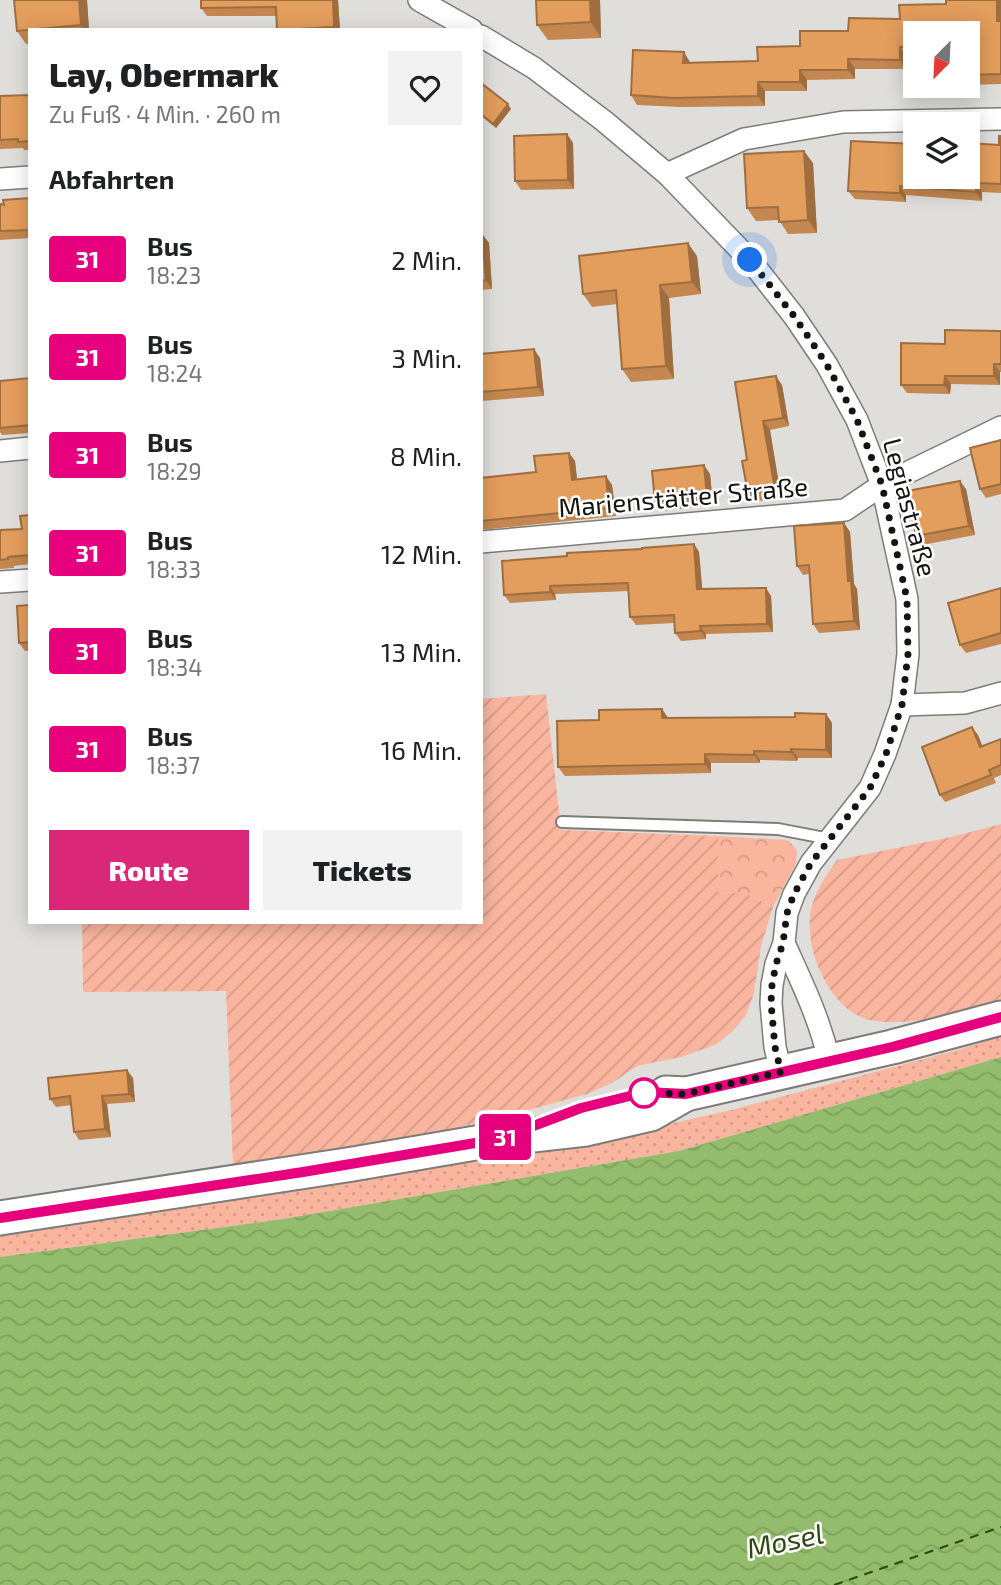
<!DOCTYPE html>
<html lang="de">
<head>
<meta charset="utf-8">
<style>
  :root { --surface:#fff; --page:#f2f2f2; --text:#202124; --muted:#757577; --accent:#db2777 }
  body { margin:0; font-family:"Exo 2",sans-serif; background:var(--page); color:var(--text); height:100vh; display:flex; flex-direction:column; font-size:26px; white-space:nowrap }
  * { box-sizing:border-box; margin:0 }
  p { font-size:23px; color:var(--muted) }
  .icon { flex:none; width:38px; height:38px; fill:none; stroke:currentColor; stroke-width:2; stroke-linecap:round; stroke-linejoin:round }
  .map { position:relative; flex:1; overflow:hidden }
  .sheet { position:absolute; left:28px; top:28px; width:455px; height:896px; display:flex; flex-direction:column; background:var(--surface); border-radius:0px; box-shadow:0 4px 18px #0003 }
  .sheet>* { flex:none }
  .badge { padding:0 14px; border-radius:5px; font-size:24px; line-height:46px }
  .needle { width:46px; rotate:204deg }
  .buttons { position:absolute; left:903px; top:21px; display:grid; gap:14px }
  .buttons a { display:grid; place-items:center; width:77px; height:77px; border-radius:0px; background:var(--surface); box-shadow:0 4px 18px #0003; font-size:35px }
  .you { position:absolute; width:35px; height:35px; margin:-18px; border:5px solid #fff; border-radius:50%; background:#1a73e8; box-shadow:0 0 0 10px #1a73e833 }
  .map>.badge { position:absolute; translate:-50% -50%; box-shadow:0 0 0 4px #fff }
  h2 { padding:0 21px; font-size:26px; line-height:63px }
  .round { display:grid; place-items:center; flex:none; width:74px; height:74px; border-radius:0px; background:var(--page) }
  .summary { display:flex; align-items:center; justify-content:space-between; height:119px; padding:0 21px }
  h1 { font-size:33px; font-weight:800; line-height:52px }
  .action { display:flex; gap:14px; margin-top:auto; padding:14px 21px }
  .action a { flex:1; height:80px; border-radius:0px; background:var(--accent); color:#fff; font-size:28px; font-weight:800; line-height:80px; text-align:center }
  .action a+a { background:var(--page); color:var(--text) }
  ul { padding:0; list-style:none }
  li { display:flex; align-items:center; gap:21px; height:98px; padding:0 21px }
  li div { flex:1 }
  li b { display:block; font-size:26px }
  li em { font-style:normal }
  li .badge { min-width:77px; font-weight:700; text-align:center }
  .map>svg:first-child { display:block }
  .grass { fill:url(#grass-dots) }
  .park { fill:url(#park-crowns) }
  .garden { fill:url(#garden-furrows) }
  .water { fill:url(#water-waves) }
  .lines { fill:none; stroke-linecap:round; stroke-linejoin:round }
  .ferry { stroke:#2f4910; stroke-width:2; stroke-dasharray:9 7; stroke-linecap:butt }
  .lane-casing { stroke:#7d7c79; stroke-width:14 }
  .street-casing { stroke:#7d7c79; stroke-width:24 }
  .primary-casing { stroke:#7d7c79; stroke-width:37 }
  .lane { stroke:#fff; stroke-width:10 }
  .street { stroke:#fff; stroke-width:21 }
  .primary { stroke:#fff; stroke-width:33 }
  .wall { fill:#c3874f }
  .shaded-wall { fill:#9f6e40 }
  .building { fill:#e39d5c; stroke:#9f6e40; stroke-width:2 }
  .line-casing { stroke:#fff; stroke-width:16 }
  .line { stroke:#e6007e; stroke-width:10 }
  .walk { stroke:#141413; stroke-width:7; stroke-dasharray:0 12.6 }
  .stop-dot { fill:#fff; stroke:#e6007e; stroke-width:3.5 }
  .labels { text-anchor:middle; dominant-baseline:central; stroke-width:5; stroke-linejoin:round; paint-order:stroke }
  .street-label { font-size:26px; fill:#141413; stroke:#fff }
  .water-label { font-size:28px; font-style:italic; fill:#2f4910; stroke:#fff }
</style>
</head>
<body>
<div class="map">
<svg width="1001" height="1585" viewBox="0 0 1001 1585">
  <defs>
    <pattern id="grass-dots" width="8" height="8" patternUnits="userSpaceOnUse" patternTransform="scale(1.75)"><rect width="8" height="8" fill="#fab59e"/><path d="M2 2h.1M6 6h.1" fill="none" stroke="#d59b87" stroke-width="1.8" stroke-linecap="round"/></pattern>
    <pattern id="park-crowns" width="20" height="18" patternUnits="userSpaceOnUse" patternTransform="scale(1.75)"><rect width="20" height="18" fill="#fab59e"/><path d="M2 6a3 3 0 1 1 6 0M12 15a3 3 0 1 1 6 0" fill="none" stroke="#d59b87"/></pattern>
    <pattern id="garden-furrows" width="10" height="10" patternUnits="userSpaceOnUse" patternTransform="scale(1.75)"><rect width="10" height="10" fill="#fab59e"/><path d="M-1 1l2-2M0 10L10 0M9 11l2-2" fill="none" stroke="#d59b87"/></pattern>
    <pattern id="water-waves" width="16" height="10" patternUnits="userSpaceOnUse" patternTransform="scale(1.75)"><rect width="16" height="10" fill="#93bc6c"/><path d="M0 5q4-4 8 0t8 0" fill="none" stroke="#7ea15d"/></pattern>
  </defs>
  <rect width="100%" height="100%" fill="#dfdedb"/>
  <polygon class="grass" points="1001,1036 1001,1057 679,1151 277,1220 0,1257 0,1236 349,1183 611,1137 731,1110 958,1050"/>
  <polygon class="park" points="718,836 788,840 797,850 796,864 773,907 745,893 718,892"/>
  <g class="garden">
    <polygon points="546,694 561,830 718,836 718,892 745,893 773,907 761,946 754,993 746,1015 732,1032 715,1045 681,1057 637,1066 612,1083 587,1094 503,1117 408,1139 233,1165 226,991 83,992 82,922 481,922 481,699"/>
    <path d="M 1001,824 L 1001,1000 C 961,1010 918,1027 875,1021 C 833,1016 806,955 810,917 C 812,895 825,877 837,860 L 951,837 Z"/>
  </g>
  <polygon class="water" points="1001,1057 1001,1585 0,1585 0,1257 277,1220 679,1151"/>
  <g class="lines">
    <polyline class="ferry" points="834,1585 1001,1527"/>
    <g class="lane-casing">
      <polyline id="lane" points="562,822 778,829 830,839"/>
    </g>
    <g class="street-casing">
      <g id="street">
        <polyline points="419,0 472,30"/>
        <polyline points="481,36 534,68 604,121 667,174 750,260 794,316 827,365 857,420 882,485 907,599 908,654 902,705 885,754 870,788 811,863 794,894 787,913 784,943 776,964 772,985 771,1003 775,1047 781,1072"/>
        <polyline points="667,174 744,139 843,122 1001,119"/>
        <polyline points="0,179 30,177"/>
        <polyline points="0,451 30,448"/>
        <polyline points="481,542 845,510 882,485 1001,427"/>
        <polyline points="0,582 30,580"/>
        <polyline points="902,705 965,703 1001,693"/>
        <path d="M 784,943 C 802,983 819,1017 829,1060"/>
      </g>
    </g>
    <g class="primary-casing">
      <g id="primary">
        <polyline points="666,1093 686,1094 892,1047 1001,1018"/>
        <polyline points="0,1218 353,1164 499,1139 586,1129 651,1114 686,1094"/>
      </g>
    </g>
    <use href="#lane" class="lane"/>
    <use href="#street" class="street"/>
    <use href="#primary" class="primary"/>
  </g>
  <g class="wall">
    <polygon points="87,0 89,30 30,30 30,44 26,44 17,31"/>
    <polygon points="338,0 340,30 277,30 276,16 207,16 201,8"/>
    <polygon points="600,0 601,38 548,40 537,25"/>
    <polygon points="1001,0 1001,84 968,85 968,33 915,33 915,56 906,56 906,69 855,69 855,79 807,80 807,91 765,91 765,106 681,107 637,105 631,95 690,62 758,61 848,31 900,19 946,4"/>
    <polygon points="481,83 511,109 496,128 481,116"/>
    <polygon points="30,95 30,150 24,150 23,148 0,149 0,96"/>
    <polygon points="567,134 573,143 574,189 521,190 515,181"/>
    <polygon points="1001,136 1001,193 982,192 982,201 906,195 906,202 855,199 848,191 915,144 999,145"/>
    <polygon points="813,163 817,233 788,234 779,220 756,221 747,208"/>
    <polygon points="30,198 30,238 0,240 0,204"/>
    <polygon points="481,234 482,234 489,243 492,289 481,290"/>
    <polygon points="697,256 701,294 669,298 674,379 631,382 622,369 617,304 592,307 583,294"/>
    <polygon points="1001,331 1001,372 1000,372 1000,385 951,384 950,394 907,393 901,385 945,344"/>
    <polygon points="481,354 540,358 544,396 481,401"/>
    <polygon points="30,378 30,433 2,435 0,432 0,381"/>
    <polygon points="735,382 782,385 789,426 770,430 781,497 754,502 748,493 747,460"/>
    <polygon points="1001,440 1001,494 986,498 980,489"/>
    <polygon points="569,453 575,461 577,479 612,485 616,516 481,530 481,478 536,472"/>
    <polygon points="710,474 713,505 662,511 655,502"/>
    <polygon points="966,489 975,535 922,545 916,536"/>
    <polygon points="30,515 30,564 14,566 14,568 0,569 0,530 22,529"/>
    <polygon points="844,523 850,532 854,584 857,589 860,630 819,633 813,624 809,574 803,575 797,566"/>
    <polygon points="694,544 699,552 702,589 771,596 773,632 706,634 706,639 681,641 675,633 674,623 636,625 630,617 629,591 555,594 556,600 510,603 504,595 642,549"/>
    <polygon points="1001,588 1001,644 966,653 960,645"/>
    <polygon points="30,605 30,651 25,651 19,643"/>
    <polygon points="662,709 668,718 795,717 826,714 832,723 832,758 798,758 797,761 760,760 760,763 711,763 711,773 565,776 558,767 599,720"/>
    <polygon points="978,735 982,746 1001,739 1001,775 994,778 996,783 945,802 940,795"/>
    <polygon points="133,1078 135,1102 107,1104 111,1137 79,1140 74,1132 71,1105 56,1107 50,1099"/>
  </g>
  <g class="shaded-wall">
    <polygon points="79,0 87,0 89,30 84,30 81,25"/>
    <polygon points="333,0 338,0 340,30 336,30 334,27"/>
    <polygon points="590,0 600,0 601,38 591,22"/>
    <polygon points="997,0 1001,0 1001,27 997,21"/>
    <polygon points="900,47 906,56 906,69 900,60"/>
    <polygon points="684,52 690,62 690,72 683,63"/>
    <polygon points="848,59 855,69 855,79 848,70"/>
    <polygon points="800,70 807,80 807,91 800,82"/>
    <polygon points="758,82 765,91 765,106 758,96"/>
    <polygon points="508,104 511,109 496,128 493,124"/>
    <polygon points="567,134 573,143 574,189 568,180"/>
    <polygon points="804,151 813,163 817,233 808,220"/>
    <polygon points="976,183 982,192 982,201 976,192"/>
    <polygon points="900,186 906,195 906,202 900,193"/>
    <polygon points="482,234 489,243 492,289 486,280"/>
    <polygon points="688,243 697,256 701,294 692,282"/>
    <polygon points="660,285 669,298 674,379 666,366"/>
    <polygon points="534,349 540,358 544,396 538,387"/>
    <polygon points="994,364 1000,372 1000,385 994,376"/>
    <polygon points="776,376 782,385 789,426 783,418"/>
    <polygon points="945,376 951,384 950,394 944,385"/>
    <polygon points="763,421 770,430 781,497 775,489"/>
    <polygon points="569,453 575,461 578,489 572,480"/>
    <polygon points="704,465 710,474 713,505 707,496"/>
    <polygon points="606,476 612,485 616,516 609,508"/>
    <polygon points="960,481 966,489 975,535 969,526"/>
    <polygon points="844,523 850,532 854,584 857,589 860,630 854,621 848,581"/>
    <polygon points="694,544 699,552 703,597 697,589"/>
    <polygon points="550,586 555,594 556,600 550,592"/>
    <polygon points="766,588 771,596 773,632 767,624"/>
    <polygon points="700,626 706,634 706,639 701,631"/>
    <polygon points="662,709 668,718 668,727 662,718"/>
    <polygon points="826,714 832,723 832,758 826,750"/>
    <polygon points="972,727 978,735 986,755 980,747"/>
    <polygon points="791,749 798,758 797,761 791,752"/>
    <polygon points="754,751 760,760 760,763 754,755"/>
    <polygon points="705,754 711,763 711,773 705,764"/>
    <polygon points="127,1070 133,1078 135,1102 129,1094"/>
    <polygon points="102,1096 107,1104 111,1137 105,1129"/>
  </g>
  <g class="building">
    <polygon points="14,0 79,0 81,25 17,31"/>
    <polygon points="201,0 333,0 334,27 277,30 276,7 201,8"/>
    <polygon points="536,0 590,0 591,22 537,25"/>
    <polygon points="946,0 997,0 997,21 1001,21 1001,74 968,75 968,33 915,33 915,47 900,47 900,60 848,59 848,70 800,70 800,82 758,82 758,96 674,98 631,95 633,50 684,52 683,63 758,61 757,47 800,46 800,31 848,31 849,18 900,19 899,5 946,4"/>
    <polygon points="481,83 508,104 493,124 481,114"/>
    <polygon points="30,95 30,141 18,142 18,139 0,140 0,96"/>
    <polygon points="567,134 568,180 515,181 514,136"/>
    <polygon points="999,136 1001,136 1001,184 976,183 976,192 900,186 900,193 848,191 851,141 915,144 915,177 968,177 968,143 999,145"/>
    <polygon points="804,151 808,220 779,222 778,207 747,208 744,154"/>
    <polygon points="30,198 30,230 0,231 0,204 4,205 3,200"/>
    <polygon points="481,234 482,234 486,280 481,281"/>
    <polygon points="688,243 692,282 660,285 666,366 622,369 616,290 583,294 579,256"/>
    <polygon points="945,330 1001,331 1001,364 994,364 994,376 945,376 944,385 901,385 901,343 945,344"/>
    <polygon points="534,349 538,387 481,392 481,354"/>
    <polygon points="776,376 783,418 763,421 775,489 748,493 742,461 747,460 735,382"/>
    <polygon points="30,378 30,425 0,428 0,381"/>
    <polygon points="1001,440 1001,484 980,489 970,448"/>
    <polygon points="569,453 572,480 606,476 609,508 481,521 481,478 536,472 534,456"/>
    <polygon points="704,465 707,496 655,502 652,471"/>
    <polygon points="960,481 969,526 916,536 907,491"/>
    <polygon points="30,515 30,555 8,557 8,559 0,560 0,530 22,529 20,516"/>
    <polygon points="844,523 848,581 851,581 854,621 813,624 809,565 797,566 794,526"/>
    <polygon points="694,544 697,589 766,588 767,624 700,626 701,631 675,633 674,615 630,617 628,583 550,586 550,592 504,595 502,561 567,556 567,553 642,549 642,548"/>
    <polygon points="1001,588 1001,633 960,645 948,603"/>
    <polygon points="30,605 30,642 19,643 17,606"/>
    <polygon points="662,709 662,718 795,717 795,713 826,714 826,750 791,749 791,752 754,751 754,755 705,754 705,764 558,767 557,721 599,720 599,710"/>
    <polygon points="972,727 980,747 1001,739 1001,765 989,770 991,775 940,795 922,747"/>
    <polygon points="127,1070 129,1094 102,1096 105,1129 74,1132 70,1096 50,1099 48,1078"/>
  </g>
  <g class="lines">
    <g class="line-casing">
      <polyline id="line" points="0,1218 303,1172 499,1139 581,1108 646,1092 686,1094 892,1047 1001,1017"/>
    </g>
    <use href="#line" class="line"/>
    <polyline class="walk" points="644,1093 686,1094 781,1072 775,1047 771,1003 772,985 776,964 783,943 787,913 794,894 811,863 870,788 886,754 902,705 908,654 907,599 882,485 857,420 827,365 805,332 794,316 750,260"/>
  </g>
  <circle class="stop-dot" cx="644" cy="1093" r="14"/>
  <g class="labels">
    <g class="street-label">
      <text transform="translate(683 496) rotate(-5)">Marienstätter Straße</text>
      <text transform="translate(911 507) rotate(75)">Legiastraße</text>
    </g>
    <g class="water-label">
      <text transform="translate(785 1540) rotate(-12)">Mosel</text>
    </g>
  </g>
</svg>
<div class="buttons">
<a><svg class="needle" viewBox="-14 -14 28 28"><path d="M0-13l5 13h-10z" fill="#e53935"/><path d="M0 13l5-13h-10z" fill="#757577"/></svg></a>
<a><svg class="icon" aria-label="layers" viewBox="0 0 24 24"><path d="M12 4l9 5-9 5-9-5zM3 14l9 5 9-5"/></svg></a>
</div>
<div class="you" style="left:750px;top:260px"></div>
<b class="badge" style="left:505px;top:1137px;background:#e6007e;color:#fff">31</b>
<section class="sheet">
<div class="summary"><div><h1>Lay, Obermark</h1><p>Zu Fuß · 4 Min. · 260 m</p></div><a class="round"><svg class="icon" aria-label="heart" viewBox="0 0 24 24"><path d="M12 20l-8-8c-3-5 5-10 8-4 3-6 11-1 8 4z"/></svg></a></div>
<h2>Abfahrten</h2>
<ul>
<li><span class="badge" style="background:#e6007e;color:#fff">31</span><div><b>Bus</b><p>18:23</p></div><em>2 Min.</em></li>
<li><span class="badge" style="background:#e6007e;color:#fff">31</span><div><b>Bus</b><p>18:24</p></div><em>3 Min.</em></li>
<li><span class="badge" style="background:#e6007e;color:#fff">31</span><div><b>Bus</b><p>18:29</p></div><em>8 Min.</em></li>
<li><span class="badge" style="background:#e6007e;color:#fff">31</span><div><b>Bus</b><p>18:33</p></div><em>12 Min.</em></li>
<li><span class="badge" style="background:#e6007e;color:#fff">31</span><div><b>Bus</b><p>18:34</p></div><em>13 Min.</em></li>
<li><span class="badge" style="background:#e6007e;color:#fff">31</span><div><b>Bus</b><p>18:37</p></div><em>16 Min.</em></li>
</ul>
<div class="action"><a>Route</a><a>Tickets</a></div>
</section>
</div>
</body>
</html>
